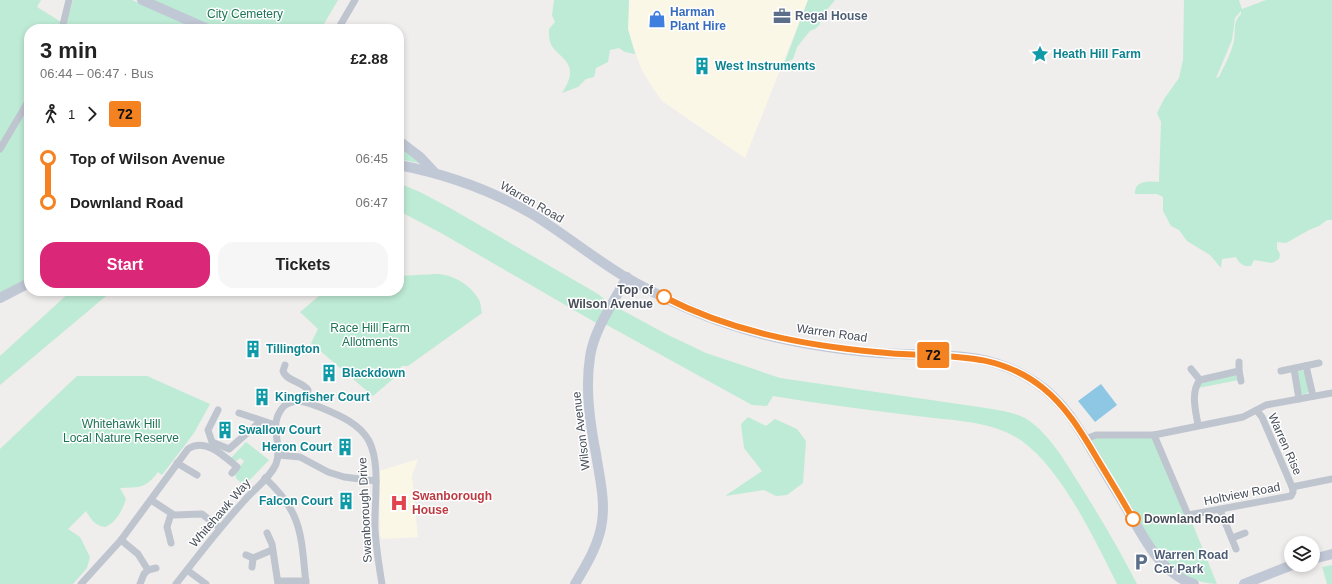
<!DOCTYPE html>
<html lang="en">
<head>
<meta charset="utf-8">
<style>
  :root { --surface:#fff; --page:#f6f6f6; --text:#222; --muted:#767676; --accent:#db2777 }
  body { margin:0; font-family:Helvetica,sans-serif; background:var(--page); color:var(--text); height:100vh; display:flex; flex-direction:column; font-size:15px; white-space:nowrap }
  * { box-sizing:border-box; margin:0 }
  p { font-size:13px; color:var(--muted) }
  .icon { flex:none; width:22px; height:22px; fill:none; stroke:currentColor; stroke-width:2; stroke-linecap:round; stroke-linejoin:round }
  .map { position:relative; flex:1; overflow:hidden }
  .side { position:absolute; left:24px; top:24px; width:380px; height:272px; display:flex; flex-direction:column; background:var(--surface); border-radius:16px; box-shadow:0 2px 6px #0003 }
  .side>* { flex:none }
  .badge { padding:0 8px; border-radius:3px; font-size:14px; line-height:26px }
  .fabs { position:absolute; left:1284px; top:536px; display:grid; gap:8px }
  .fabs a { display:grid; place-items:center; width:36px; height:36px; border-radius:50%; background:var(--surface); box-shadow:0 2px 6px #0003; font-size:20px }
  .map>.badge { position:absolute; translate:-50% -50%; box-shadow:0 0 0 2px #fff }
  .legs { display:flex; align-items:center; gap:6px; height:44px; padding:0 16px; font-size:13px }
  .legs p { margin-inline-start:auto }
  .headline { display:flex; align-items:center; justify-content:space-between; height:68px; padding:0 16px }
  h1 { font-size:22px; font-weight:600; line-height:30px }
  .button { display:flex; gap:8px; margin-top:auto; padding:8px 16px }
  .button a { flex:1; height:46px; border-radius:16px; background:var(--accent); color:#fff; font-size:16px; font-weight:600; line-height:46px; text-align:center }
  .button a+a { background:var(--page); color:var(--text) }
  ul { padding:0 16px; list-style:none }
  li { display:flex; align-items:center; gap:14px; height:44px; font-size:15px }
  li i { display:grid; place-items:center; width:6px; height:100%; margin:0 5px; background:currentColor }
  li i::after { content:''; width:10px; height:10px; margin:-5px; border:3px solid; border-radius:50%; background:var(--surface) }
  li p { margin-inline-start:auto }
  li:first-child i { background:linear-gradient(#0000 50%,currentColor 0) }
  li:last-child i { background:linear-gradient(currentColor 50%,#0000 0) }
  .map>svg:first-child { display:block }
  .commercial { fill:#faf7e7 }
  .green { fill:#beebd5; fill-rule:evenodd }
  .water { fill:#8ec7e4 }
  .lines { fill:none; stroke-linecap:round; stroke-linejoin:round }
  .street { stroke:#bfc5ce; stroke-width:7 }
  .secondary { stroke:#c1c8d5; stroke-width:10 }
  .line-1-casing { stroke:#fff; stroke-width:9 }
  .line-1 { stroke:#f58220; stroke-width:6 }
  .stop-1-dot { fill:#fff; stroke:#f58220; stroke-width:2 }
  .labels { text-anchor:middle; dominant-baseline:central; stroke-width:3; stroke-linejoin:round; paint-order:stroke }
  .shop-label { font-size:12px; font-weight:bold; fill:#366cbe; stroke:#fff; text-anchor:start }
  .park-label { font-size:12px; fill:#1d7455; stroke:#fff }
  .service-label { font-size:12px; font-weight:bold; fill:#4e5e75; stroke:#fff; text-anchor:start }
  .culture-label { font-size:12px; font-weight:bold; fill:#0d838f; stroke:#fff; text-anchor:start }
  .street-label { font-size:12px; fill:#474e59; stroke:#fff }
  .stop-label { font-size:12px; font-weight:bold; fill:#474e59; stroke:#fff; text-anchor:end }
  .health-label { font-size:12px; font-weight:bold; fill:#be3a42; stroke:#fff; text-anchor:start }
</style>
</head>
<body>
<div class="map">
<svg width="1332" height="584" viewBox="0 0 1332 584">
  <rect width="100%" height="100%" fill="#f0eded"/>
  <g class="commercial">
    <polygon points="629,0 808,0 745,158 662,101 652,87 641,68 631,39 628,29"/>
    <polygon points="418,459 412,476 418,537 382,539 380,536 379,471"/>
  </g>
  <g class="green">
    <polygon points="0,0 41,0 37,7 66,25 73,0 132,0 198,29 29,29 29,278 0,293"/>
    <polygon points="153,0 338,0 321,29 218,29"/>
    <path d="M 554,0 L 629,0 L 628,29 L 635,54 L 625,52 L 619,48 L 610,50 L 608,62 L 596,68 L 594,77 L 586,79 L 578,87 L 562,93 C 569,82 575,70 564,59 C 559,53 553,50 550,42 C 549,38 549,33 549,29 L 555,22 L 552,15 Z"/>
    <polygon points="808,0 835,0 820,18 820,24 815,29 810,31 797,47 793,59 784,64"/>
    <path d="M 1184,0 L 1239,0 L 1242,9 L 1266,0 L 1332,0 L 1332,220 L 1327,220 L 1319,226 L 1309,230 L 1286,243 L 1277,242 L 1277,249 L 1280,254 L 1279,259 L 1272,263 L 1254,260 L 1251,266 C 1243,267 1239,263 1236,257 L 1222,259 L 1221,268 L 1210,255 L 1187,241 L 1179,230 L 1171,226 L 1163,211 L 1163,197 L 1157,194 L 1135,194 C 1134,180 1150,181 1159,182 L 1161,122 L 1157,113 L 1164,99 L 1179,78 L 1183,60 ZM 1241,11 L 1241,14 C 1232,23 1236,30 1234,41 C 1231,54 1224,66 1219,77 L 1216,78 L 1232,40 L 1235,18 Z"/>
    <polygon points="399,146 417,160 418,163 399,159"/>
    <path d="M 399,183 L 422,193 L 450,208 L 598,294 L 609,303 L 666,334 L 706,353 L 780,378 L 979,407 C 995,410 1014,411 1028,420 C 1049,434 1065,461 1078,482 C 1099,515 1119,549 1137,584 L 1117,584 C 1095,540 1062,470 1022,441 C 992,420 952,421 917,416 C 869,410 821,404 773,396 L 767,406 L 752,405 L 605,324 L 598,324 L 441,233 L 399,211 Z"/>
    <path d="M 436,274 C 452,274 469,284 478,298 C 481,302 481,309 482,313 L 408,366 L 402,366 L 400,368 L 401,372 L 373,396 L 311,343 L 318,329 L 300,312 L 325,291 L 399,291 L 399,276 Z"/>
    <polygon points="71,291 112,291 0,385 0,356"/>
    <polygon points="1301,370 1305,372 1309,391 1305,395 1301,394 1297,372"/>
    <polygon points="1235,375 1239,380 1198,388 1200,383"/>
    <path d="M 77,376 L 147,376 L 210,404 L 194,433 L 162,475 L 158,472 C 145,489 140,487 120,488 L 126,499 C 123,509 116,523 105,527 C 95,526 91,519 86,511 L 68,529 L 80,537 L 90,557 L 87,568 L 73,584 L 0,584 L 0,449 Z"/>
    <polygon points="748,417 766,426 775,419 797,429 806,441 803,483 787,495 776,496 764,490 725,496 762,471 744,448 741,424"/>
    <path d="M 1153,436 L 1188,518 L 1191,520 L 1217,584 C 1171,583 1150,539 1129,505 C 1117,485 1105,465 1093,444 L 1091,437 Z"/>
    <polygon points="246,442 269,460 244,486 236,478 235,474 244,461 240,458 235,462 230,459"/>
    <polygon points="1332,565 1332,584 1327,584 1322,567"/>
  </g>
  <polygon class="water" points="1101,384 1117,405 1095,422 1078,401"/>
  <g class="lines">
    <g class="street">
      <polyline points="62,29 69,0"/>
      <polyline points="338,29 355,0"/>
      <polyline points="0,149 29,100"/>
      <polyline points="1239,362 1239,371"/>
      <path d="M 285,365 L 283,371 C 286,381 302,381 308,390 L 307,402"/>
      <polyline points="1306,366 1313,396"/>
      <polyline points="1191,369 1200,380"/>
      <polyline points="1294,369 1299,399"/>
      <polyline points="1281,371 1319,363"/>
      <polyline points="218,410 208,430 212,442 229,449 261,421"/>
      <polyline points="239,413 275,425"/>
      <path d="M 1198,425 C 1196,412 1190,392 1200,380 L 1239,371 L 1241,381"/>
      <polyline points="1154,435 1188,515 1291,496 1293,492 1293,489 1262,417 1257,411"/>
      <polyline points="1085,439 1096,435 1154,435 1243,417 1266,405 1332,393"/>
      <polyline points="278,455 300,457 328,472 344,477 376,481"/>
      <polyline points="177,463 197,475"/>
      <path d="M 265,478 C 303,513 301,536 306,584"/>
      <polyline points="1292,487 1332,479"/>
      <polyline points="151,500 174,515 202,514 220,528"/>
      <polyline points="1220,510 1236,549"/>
      <polyline points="171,514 167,527 171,543"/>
      <polyline points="267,533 272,544 278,584"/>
      <polyline points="1232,538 1245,533"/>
      <polyline points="121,540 138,554 148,570 144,574 140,584"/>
      <polyline points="246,555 253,558 272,550"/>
      <polyline points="252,567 253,558"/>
      <polyline points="148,570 156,568"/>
      <polyline points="187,570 206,584"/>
      <polyline points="278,581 306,581"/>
      <path d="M 81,584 L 121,540 L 188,449 C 205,437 224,456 237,467 L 232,473"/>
      <path d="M 176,584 C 198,556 220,527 244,501 C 254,489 270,478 276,464 C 284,443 266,426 284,406 C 296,397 310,403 322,408 C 339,415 360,424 369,441 C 381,464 374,503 375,529 C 376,547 379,566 382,584"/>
    </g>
    <g class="secondary">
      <polyline points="142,0 208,29"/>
      <polyline points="399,141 420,157 434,172"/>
      <path d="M 399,165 C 445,174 491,190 532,214 C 563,233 591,256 622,275 C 660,297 702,317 744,329 C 787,342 834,349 879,353 C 937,357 984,348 1035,382 C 1064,401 1080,430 1097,459 C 1108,478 1120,497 1131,516 C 1147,543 1162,574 1194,584"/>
      <polyline points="0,298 29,283"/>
      <polyline points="1313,559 1332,554"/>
      <path d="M 575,584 C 585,567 595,551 600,532 C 607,506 600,480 596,454 C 590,423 585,389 590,357 C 594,329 614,302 627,277"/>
      <polyline points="1244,584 1292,565"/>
    </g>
  </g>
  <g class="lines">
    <g class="line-1-casing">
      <path id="line-1" d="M 664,297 C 730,331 802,345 876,352 C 936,359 992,347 1043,388 C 1069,409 1084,437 1101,465 C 1112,483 1123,501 1133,519"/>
    </g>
    <use href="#line-1" class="line-1"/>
  </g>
  <defs>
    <g id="office-bare" transform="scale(1.38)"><path d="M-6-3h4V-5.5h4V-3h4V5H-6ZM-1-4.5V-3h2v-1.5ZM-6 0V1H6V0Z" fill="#5c6f8a" stroke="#fff" stroke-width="2.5" paint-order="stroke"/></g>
    <g id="shop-bare" transform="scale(1.38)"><path d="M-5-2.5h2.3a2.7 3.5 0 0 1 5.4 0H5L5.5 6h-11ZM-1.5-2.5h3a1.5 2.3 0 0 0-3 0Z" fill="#3f7fe0" stroke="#fff" stroke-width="2.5" paint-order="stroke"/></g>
    <g id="sight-bare" transform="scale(1.38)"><path d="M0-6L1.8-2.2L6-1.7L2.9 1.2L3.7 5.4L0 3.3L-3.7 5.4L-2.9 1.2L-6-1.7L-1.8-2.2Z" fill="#0f9aa8" stroke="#fff" stroke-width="2.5" paint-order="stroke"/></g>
    <g id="building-bare" transform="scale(1.38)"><path d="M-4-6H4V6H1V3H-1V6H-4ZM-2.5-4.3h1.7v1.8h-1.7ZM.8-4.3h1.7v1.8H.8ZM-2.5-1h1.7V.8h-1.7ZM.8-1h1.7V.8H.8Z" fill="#0f9aa8" stroke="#fff" stroke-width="2.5" paint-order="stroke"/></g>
    <g id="hospital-bare" transform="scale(1.38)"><path d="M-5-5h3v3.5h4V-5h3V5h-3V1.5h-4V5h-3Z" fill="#e0444e" stroke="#fff" stroke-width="2.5" paint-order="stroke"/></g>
    <g id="parking-bare" transform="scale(1.38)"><path d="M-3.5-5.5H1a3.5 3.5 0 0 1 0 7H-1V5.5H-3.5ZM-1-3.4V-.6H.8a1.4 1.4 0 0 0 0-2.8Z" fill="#5c6f8a" stroke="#fff" stroke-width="2.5" paint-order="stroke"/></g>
  </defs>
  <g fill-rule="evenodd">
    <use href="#office-bare" x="782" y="16"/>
    <use href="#shop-bare" x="657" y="19"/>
    <use href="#sight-bare" x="1040" y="54"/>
    <use href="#building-bare" x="702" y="66"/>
    <use href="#building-bare" x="253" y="349"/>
    <use href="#building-bare" x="329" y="373"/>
    <use href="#building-bare" x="262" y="397"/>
    <use href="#building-bare" x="225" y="430"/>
    <use href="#building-bare" x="345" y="447"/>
    <use href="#building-bare" x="346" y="501"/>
    <use href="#hospital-bare" x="399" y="503"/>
    <use href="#parking-bare" x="1141" y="562"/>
  </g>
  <g class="stop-1-dot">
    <circle cx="664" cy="297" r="7"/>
    <circle cx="1133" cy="519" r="7"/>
  </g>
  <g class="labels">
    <g class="shop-label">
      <text x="670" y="12">Harman<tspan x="670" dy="14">Plant Hire</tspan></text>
    </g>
    <g class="park-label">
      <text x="245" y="14">City Cemetery</text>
      <text x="370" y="328">Race Hill Farm<tspan x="370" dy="14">Allotments</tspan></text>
      <text x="121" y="424">Whitehawk Hill<tspan x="121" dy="14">Local Nature Reserve</tspan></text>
    </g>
    <g class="service-label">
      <text x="795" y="16">Regal House</text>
      <text x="1154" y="555">Warren Road<tspan x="1154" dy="14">Car Park</tspan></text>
    </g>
    <g class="culture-label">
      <text x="1053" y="54">Heath Hill Farm</text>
      <text x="715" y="66">West Instruments</text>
      <text x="266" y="349">Tillington</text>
      <text x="342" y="373">Blackdown</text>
      <text x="275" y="397">Kingfisher Court</text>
      <text x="238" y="430">Swallow Court</text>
      <text x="332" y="447" text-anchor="end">Heron Court</text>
      <text x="333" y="501" text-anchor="end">Falcon Court</text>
    </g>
    <g class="street-label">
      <text transform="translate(532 202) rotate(30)">Warren Road</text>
      <text transform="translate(832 333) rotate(8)">Warren Road</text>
      <text transform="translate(581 431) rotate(-97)">Wilson Avenue</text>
      <text transform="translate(1285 444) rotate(66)">Warren Rise</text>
      <text transform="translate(1242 494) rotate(-11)">Holtview Road</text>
      <text transform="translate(365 510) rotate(-93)">Swanborough Drive</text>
      <text transform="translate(220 513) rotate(-49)">Whitehawk Way</text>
    </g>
    <g class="stop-label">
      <text x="653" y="290">Top of<tspan x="653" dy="14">Wilson Avenue</tspan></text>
      <text x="1144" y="519" text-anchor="start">Downland Road</text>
    </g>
    <g class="health-label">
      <text x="412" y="496">Swanborough<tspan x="412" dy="14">House</tspan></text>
    </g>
  </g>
</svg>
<div class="fabs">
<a><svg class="icon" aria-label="layers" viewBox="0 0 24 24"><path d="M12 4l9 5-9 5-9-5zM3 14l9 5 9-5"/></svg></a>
</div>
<b class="badge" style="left:933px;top:355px;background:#f58220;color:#111">72</b>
<section class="side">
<div class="headline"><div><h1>3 min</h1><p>06:44 – 06:47 · Bus</p></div><b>£2.88</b></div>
<div class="legs"><svg class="icon" aria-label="walk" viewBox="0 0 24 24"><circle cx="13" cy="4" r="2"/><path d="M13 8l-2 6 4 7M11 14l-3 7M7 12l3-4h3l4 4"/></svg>1<svg class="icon" aria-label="forward" viewBox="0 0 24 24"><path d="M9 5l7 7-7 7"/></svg><b class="badge" style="background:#f58220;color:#111">72</b></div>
<ul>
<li><i style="color:#f58220"></i><b>Top of Wilson Avenue</b><p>06:45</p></li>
<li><i style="color:#f58220"></i><b>Downland Road</b><p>06:47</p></li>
</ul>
<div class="button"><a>Start</a><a>Tickets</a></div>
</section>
</div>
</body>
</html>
